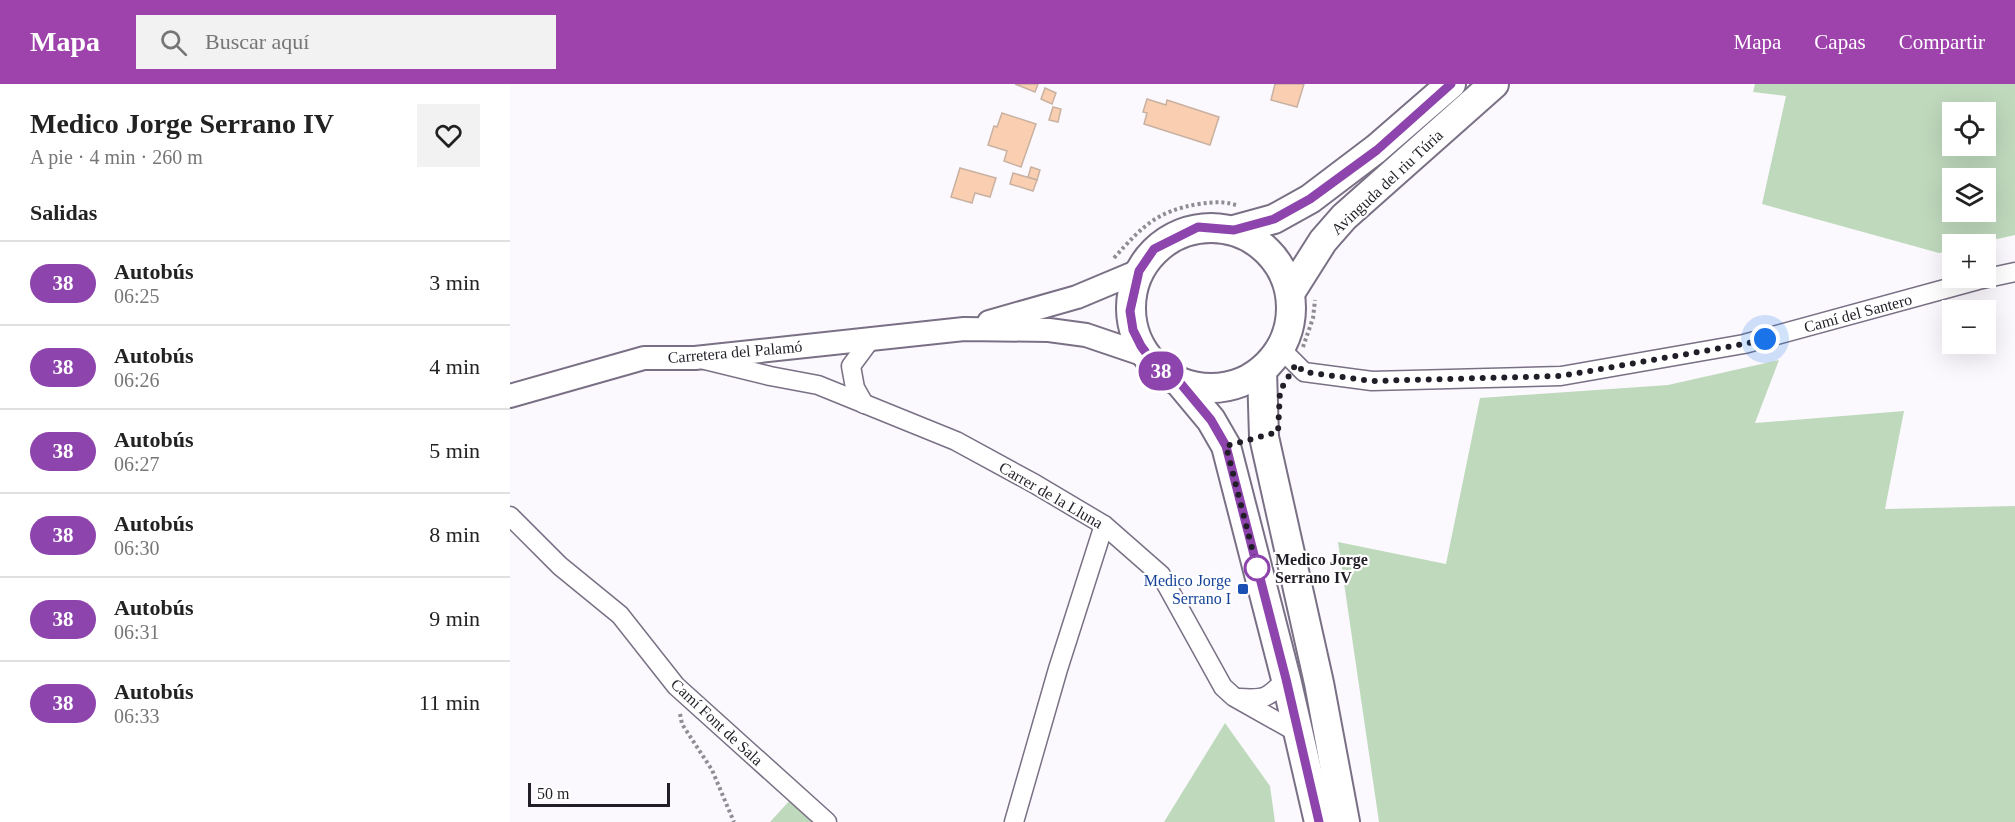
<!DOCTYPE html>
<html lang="es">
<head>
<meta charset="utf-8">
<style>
  :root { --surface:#fff; --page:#f2f2f2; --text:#222; --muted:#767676; --line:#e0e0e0; --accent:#9e42ac }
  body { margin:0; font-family:Georgia,serif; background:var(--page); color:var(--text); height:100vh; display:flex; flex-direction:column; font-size:22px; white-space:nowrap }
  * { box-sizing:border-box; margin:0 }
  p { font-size:20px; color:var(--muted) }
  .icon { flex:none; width:33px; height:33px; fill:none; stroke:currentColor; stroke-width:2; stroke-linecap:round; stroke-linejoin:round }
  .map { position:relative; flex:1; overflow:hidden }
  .drawer { display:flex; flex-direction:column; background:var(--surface); width:510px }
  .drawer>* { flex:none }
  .badge { padding:0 12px; border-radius:20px; font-size:21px; line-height:39px }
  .tools { position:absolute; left:1432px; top:18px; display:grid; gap:12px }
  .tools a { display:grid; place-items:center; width:54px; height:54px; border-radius:0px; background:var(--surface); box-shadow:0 6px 24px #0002; font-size:30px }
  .scale { position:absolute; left:18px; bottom:15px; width:142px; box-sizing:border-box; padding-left:6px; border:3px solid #221e27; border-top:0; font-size:16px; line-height:21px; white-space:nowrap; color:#221e27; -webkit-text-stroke:4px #fff; paint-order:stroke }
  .you { position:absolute; width:30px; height:30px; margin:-15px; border:4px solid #fff; border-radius:50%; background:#1a73e8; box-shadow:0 0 0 9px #1a73e833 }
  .map>.badge { position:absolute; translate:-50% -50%; box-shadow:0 0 0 3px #fff }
  h2 { padding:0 30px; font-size:22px; line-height:54px }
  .round { display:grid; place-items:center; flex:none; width:63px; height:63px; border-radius:0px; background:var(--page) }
  .head { display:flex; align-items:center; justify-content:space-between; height:102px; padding:0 30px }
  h1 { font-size:28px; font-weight:600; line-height:45px }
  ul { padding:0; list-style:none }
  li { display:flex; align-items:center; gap:18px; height:84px; padding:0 30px; border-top:2px solid var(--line) }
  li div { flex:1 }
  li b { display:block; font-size:22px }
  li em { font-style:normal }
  li .badge { min-width:66px; font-weight:700; text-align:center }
  header { display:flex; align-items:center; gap:36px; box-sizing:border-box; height:84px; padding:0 30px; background:var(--accent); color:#fff }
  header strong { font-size:28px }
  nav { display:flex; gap:33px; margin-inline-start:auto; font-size:21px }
  .search { width:420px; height:54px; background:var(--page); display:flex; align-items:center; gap:15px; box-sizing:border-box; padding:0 21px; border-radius:0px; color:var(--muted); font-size:22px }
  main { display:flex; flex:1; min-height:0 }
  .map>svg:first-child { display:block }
  .green { fill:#bfd9bd; fill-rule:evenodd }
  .building { fill:#facfb1; stroke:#c8b1a1; stroke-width:1.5 }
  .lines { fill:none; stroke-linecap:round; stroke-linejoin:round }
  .minor-casing { stroke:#7a7085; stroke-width:21 }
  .tertiary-casing { stroke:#7a7085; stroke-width:26 }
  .primary-casing { stroke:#7a7085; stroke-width:32 }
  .path { stroke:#8f8c93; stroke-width:4; stroke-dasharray:3 3; stroke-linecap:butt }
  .minor { stroke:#fff; stroke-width:18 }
  .tertiary { stroke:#fff; stroke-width:22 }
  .primary { stroke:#fff; stroke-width:28 }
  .line-casing { stroke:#fff; stroke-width:14 }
  .line { stroke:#8e44ad; stroke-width:9 }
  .walk { stroke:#221e27; stroke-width:6; stroke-dasharray:0 10.8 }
  .stop-dot { fill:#fff; stroke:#8e44ad; stroke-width:3 }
  .transit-dot { fill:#1a4fb4; stroke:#fff; stroke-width:2 }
  .labels { text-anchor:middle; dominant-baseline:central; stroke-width:4.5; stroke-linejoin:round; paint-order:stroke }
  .street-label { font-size:16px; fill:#221e27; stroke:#fff }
  .stop-label { font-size:16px; font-weight:bold; fill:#221e27; stroke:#fff; text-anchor:start }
  .transit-label { font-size:16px; fill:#164399; stroke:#fff; text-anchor:end }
</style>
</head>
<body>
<header>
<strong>Mapa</strong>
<div class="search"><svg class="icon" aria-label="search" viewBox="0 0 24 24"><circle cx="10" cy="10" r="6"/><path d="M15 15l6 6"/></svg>Buscar aquí</div>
<nav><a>Mapa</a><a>Capas</a><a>Compartir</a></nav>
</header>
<main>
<section class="drawer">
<div class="head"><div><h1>Medico Jorge Serrano IV</h1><p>A pie · 4 min · 260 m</p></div><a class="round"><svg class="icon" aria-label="heart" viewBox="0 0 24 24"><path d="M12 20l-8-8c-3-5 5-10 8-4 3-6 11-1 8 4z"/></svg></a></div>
<h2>Salidas</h2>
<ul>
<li><span class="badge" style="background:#8e44ad;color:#fff">38</span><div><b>Autobús</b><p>06:25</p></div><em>3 min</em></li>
<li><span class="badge" style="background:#8e44ad;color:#fff">38</span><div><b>Autobús</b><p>06:26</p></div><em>4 min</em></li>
<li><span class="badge" style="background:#8e44ad;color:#fff">38</span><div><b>Autobús</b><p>06:27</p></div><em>5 min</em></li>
<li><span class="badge" style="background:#8e44ad;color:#fff">38</span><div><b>Autobús</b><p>06:30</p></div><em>8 min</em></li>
<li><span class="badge" style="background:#8e44ad;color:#fff">38</span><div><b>Autobús</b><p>06:31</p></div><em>9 min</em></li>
<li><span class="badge" style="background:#8e44ad;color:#fff">38</span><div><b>Autobús</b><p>06:33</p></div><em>11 min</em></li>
</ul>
</section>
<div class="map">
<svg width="1505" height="738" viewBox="0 0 1505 738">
  <rect width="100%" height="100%" fill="#fcf9fe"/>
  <g class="green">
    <path d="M 1245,0 L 1505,0 L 1505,151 L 1465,160 L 1443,160 L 1443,166 L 1429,169 L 1252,120 L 1276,12 L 1243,8 ZM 1476,28 L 1476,62 L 1443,62 L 1443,28 ZM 1476,94 L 1476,128 L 1443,128 L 1443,94 Z"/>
    <polygon points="1269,276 1245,339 1394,327 1375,425 1505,422 1505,738 869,738 828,458 936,480 970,314 1158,301"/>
    <polygon points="715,639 760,702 765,738 654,738"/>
    <polygon points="281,715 308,738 260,738"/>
  </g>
  <g class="building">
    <polygon points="505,0 528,0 525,8"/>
    <polygon points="765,0 794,0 787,23 761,16"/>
    <polygon points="535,4 546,9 542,20 531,15"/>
    <polygon points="637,15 656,21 657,16 709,33 700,61 634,40 637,29 633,28"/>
    <polygon points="543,23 551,25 548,38 539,36"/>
    <polygon points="492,29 526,40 511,83 494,77 497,67 478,61 484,42 487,43"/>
    <polygon points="521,83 530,86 527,96 518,93"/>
    <polygon points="450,84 486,94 480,113 465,109 462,119 441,113"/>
    <polygon points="503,89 527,96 523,107 500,100"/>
  </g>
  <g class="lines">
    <g class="minor-casing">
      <g id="minor">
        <polyline points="771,265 794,288 862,297 1051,292 1234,260 1468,196 1505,188"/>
        <polyline points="195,276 260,292 308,301 446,357 525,400 594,441 651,491 713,603 724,613 788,649"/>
        <polyline points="354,320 345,304 341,282 361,255"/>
        <polyline points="0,432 50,482 110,531 166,602 317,738"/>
        <path d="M 729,614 C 755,616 758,614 776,595"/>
        <polyline points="504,738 548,585 594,441"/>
      </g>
    </g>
    <g class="tertiary-casing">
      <g id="tertiary">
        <polyline points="479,238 567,213 629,187"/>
        <polyline points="0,312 134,274 185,274 454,245 539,246 576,251 638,272"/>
      </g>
    </g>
    <g class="primary-casing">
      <g id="primary">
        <circle cx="701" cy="224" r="80"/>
        <polyline points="724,146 764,135 800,115 866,65 941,0"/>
        <polyline points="782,206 813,157 834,133 984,0"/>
        <polyline points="752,287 754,353 809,599 835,738"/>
        <polyline points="671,300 701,336 716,362 776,595 809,738"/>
      </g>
    </g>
    <g class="path">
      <path d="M 604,174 C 632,143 646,127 689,120 C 703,118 712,117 726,121"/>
      <polyline points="793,263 803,234 805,216"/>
      <polyline points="629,292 649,308"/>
      <polyline points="170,630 172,640 202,686 224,738"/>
    </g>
    <use href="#minor" class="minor"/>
    <use href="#tertiary" class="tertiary"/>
    <use href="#primary" class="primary"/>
  </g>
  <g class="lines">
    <g class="line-casing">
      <polyline id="line" points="809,738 776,595 716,362 701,336 671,300 647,284 631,262 623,246 620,227 629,187 644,165 688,143 724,146 764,135 800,115 867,66 941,0"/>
    </g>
    <use href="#line" class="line"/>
    <polyline class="walk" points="747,484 716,362 768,348 770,307 786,280 794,288 862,297 1051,292 1234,260 1255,255"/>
  </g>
  <circle class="stop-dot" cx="747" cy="484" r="12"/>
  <rect class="transit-dot" x="727" y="499" width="12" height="12" rx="3"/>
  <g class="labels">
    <g class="street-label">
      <text transform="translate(877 98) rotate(-43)">Avinguda del riu Túria</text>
      <text transform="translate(1348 229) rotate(-15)">Camí del Santero</text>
      <text transform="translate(225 268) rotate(-5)">Carretera del Palamó</text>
      <text transform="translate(541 411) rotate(30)">Carrer de la Lluna</text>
      <text transform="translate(207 638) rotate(43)">Camí Font de Sala</text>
    </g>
    <g class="stop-label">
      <text x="765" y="475">Medico Jorge<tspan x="765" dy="18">Serrano IV</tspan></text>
    </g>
    <g class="transit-label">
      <text x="721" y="496">Medico Jorge<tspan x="721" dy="18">Serrano I</tspan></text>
    </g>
  </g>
</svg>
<div class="tools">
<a><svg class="icon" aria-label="locate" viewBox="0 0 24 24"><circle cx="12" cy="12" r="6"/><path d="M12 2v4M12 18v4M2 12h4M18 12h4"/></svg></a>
<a><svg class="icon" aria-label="layers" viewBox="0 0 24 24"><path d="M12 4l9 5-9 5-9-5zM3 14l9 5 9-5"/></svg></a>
<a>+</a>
<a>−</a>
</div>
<div class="scale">50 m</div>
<div class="you" style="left:1255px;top:255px"></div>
<b class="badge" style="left:651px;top:287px;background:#8e44ad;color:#fff">38</b>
</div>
</main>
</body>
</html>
